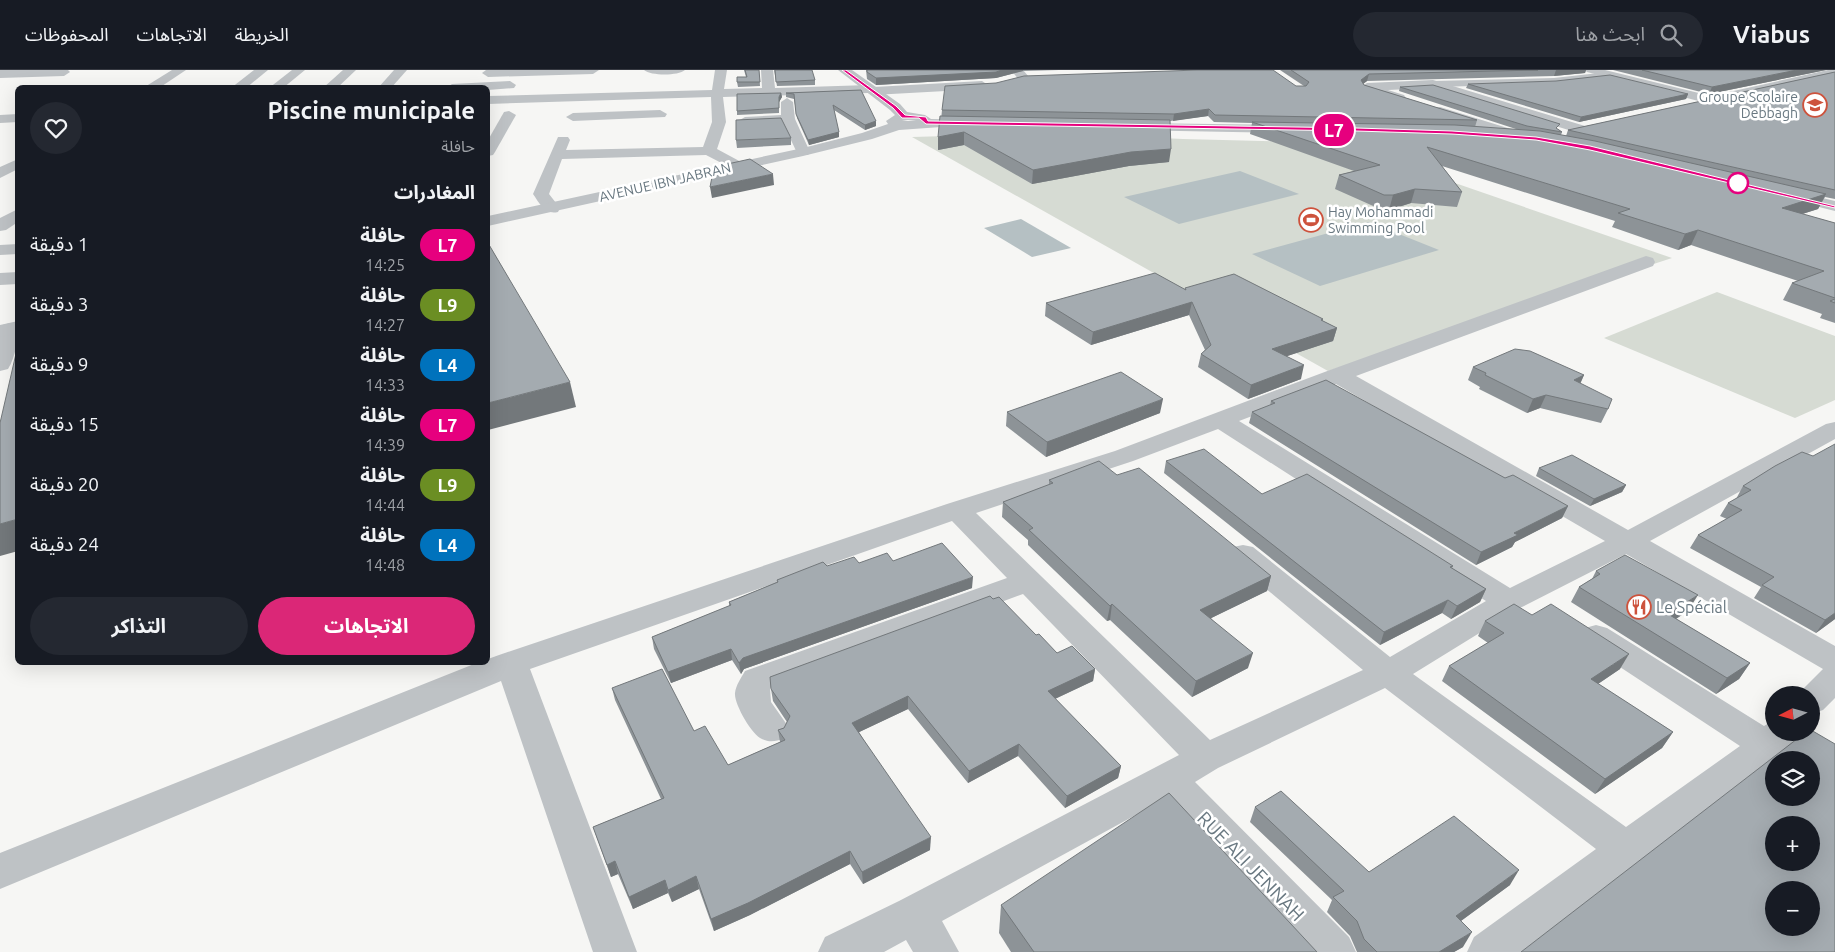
<!DOCTYPE html>
<html lang="ar">
<head>
<meta charset="utf-8">
<style>
  :root { --surface:#171b24; --page:#242831; --text:#f1f3f6; --muted:#9ea1a6; --line:#363941; --accent:#db2777 }
  body { margin:0; font-family:Ubuntu,"Noto Sans Arabic",sans-serif; background:var(--page); color:var(--text); direction:rtl; height:100vh; display:flex; flex-direction:column; font-size:19px; white-space:nowrap }
  * { box-sizing:border-box; margin:0 }
  p { font-size:16px; color:var(--muted) }
  .icon { flex:none; width:28px; height:28px; fill:none; stroke:currentColor; stroke-width:2; stroke-linecap:round; stroke-linejoin:round }
  .map { position:relative; flex:1; overflow:hidden; direction:ltr }
  .panel { position:absolute; left:15px; top:15px; width:475px; height:580px; display:flex; flex-direction:column; background:var(--surface); border-radius:8px; box-shadow:0 5px 20px #0002; direction:rtl }
  .panel>* { flex:none }
  .badge { padding:0 10px; border-radius:16px; font-size:18px; line-height:32px }
  .needle { width:32px; rotate:264deg }
  .controls { position:absolute; left:1765px; top:616px; display:grid; gap:10px }
  .controls a { display:grid; place-items:center; width:55px; height:55px; border-radius:50%; background:var(--surface); box-shadow:0 5px 20px #0002; font-size:25px }
  .map>.badge { position:absolute; translate:-50% -50%; box-shadow:0 0 0 2px #fff }
  h2 { padding:0 15px; font-size:19px; line-height:45px }
  .round { display:grid; place-items:center; flex:none; width:52px; height:52px; border-radius:26px; background:var(--page) }
  .headline { display:flex; align-items:center; justify-content:space-between; height:85px; padding:0 15px }
  h1 { font-size:24px; font-weight:700; line-height:38px }
  .cta { display:flex; gap:10px; margin-top:auto; padding:10px 15px }
  .cta a { flex:1; height:58px; border-radius:30px; background:var(--accent); color:#fff; font-size:20px; font-weight:700; line-height:58px; text-align:center }
  .cta a+a { background:var(--page); color:var(--text) }
  ul { padding:0; list-style:none }
  li { display:flex; align-items:center; gap:15px; height:60px; padding:0 15px }
  li div { flex:1 }
  li b { display:block; font-size:19px }
  li em { font-style:normal }
  li .badge { min-width:55px; font-weight:700; text-align:center }
  header { display:flex; align-items:center; gap:30px; box-sizing:border-box; height:70px; padding:0 25px; background:var(--surface); border-bottom:1px solid var(--line) }
  header strong { font-size:24px }
  nav { display:flex; gap:28px; margin-inline-start:auto; font-size:18px }
  .search { width:350px; height:45px; background:var(--page); display:flex; align-items:center; gap:12px; box-sizing:border-box; padding:0 18px; border-radius:28px; color:var(--muted); font-size:19px }
  .map>svg:first-child { display:block }
  .green { fill:#d6dbd3 }
  .water { fill:#b5c0c3 }
  .lines { fill:none; stroke-linecap:round; stroke-linejoin:round }
  .pedestrian { fill:#bec2c5; fill-rule:evenodd }
  .minor { fill:#bec2c5; fill-rule:evenodd }
  .tertiary { fill:#bec2c5; fill-rule:evenodd }
  .wall { fill:#8d9397 }
  .shaded-wall { fill:#73787b }
  .building { fill:#a4abb0; stroke:#73787b; fill-rule:evenodd }
  .line { fill:#e6007e; stroke:#fff }
  .stop-dot { fill:#fff; stroke:#e6007e; stroke-width:2.5 }
  .labels { text-anchor:middle; dominant-baseline:central; stroke-width:5; stroke-linejoin:round; paint-order:stroke }
  .far-poi-label { font-size:14px; fill:#697881; stroke:#fff; text-anchor:end }
  .far-street-label { font-size:14px; fill:#697881; stroke:#fff }
  .poi-label { font-size:16px; fill:#697881; stroke:#fff; text-anchor:start }
  .near-street-label { font-size:19px; fill:#697881; stroke:#fff }
</style>
</head>
<body>
<header>
<strong>Viabus</strong>
<div class="search"><svg class="icon" aria-label="search" viewBox="0 0 24 24"><circle cx="10" cy="10" r="6"/><path d="M15 15l6 6"/></svg>ابحث هنا</div>
<nav><a>الخريطة</a><a>الاتجاهات</a><a>المحفوظات</a></nav>
</header>
<div class="map">
<svg width="1835" height="882" viewBox="0 0 1835 882">
  <rect width="100%" height="100%" fill="#f6f6f4"/>
  <g class="green">
    <polygon points="1048,63 1183,69 1339,73 1672,188 1328,301 912,67"/>
    <polygon points="1717,222 1835,266 1835,330 1795,348 1604,268"/>
  </g>
  <g class="water">
    <polygon points="1240,101 1299,124 1179,154 1124,127"/>
    <polygon points="1021,149 1071,178 1032,187 984,158"/>
    <polygon points="1369,152 1439,180 1320,216 1252,184"/>
  </g>
  <g class="lines">
    <polygon class="pedestrian" points="1608,2 1612,3 1613,5 1612,7 1554,14 1433,17 1427,14 1433,11 1554,8"/>
    <g class="minor">
      <polygon points="0,0 68,0 70,2 64,6 0,8"/>
      <polygon points="172,0 186,0 159,18 143,18"/>
      <polygon points="254,0 268,0 246,18 231,18"/>
      <polygon points="292,0 305,0 283,18 269,18"/>
      <polygon points="343,0 356,0 337,18 323,18"/>
      <polygon points="394,0 407,0 391,18 378,18"/>
      <polygon points="486,0 599,0 593,4 488,7 482,3"/>
      <path d="M 644,0 L 685,0 C 678,6 651,6 644,0 Z"/>
      <path d="M 715,0 L 727,0 L 724,19 L 762,18 L 761,0 L 773,0 L 775,18 L 869,15 L 874,17 L 982,11 L 988,15 L 982,19 L 873,25 L 868,23 L 723,27 L 726,52 L 717,79 L 743,93 L 746,96 L 743,99 L 733,99 L 706,85 L 562,89 L 549,124 L 560,138 L 558,142 C 545,145 540,134 533,124 L 558,67 L 568,67 L 570,70 L 566,80 L 703,77 L 712,52 L 711,27 L 488,34 L 488,26 L 712,20 Z"/>
      <polygon points="1011,0 1023,0 1029,7 1023,11 1019,10"/>
      <polygon points="1585,0 1605,0 1715,27 1716,30 1710,34 1587,2"/>
      <polygon points="1828,0 1835,0 1835,6 1729,30 1723,26 1729,22"/>
      <polygon points="1433,10 1585,56 1587,59 1580,63 1575,62 1432,18 1388,20 1404,25 1406,28 1400,32 1363,20 1361,17 1367,13"/>
      <polygon points="510,11 516,15 514,18 488,20 488,18 446,18 452,14"/>
      <polygon points="787,28 793,32 795,49 810,82 808,85 798,85 783,53 745,55 738,51 745,47 781,45 781,32"/>
      <polygon points="1440,37 1527,64 1529,67 1527,70 1522,71 1435,44 1433,41 1435,38"/>
      <polygon points="660,40 667,44 665,47 573,51 566,47 573,43"/>
      <polygon points="509,41 516,45 495,82 493,85 488,86 488,70 504,42"/>
      <polygon points="18,44 18,52 0,53 0,45"/>
      <polygon points="18,89 18,99 0,108 0,97"/>
      <polygon points="18,139 18,152 6,160 0,161 0,148"/>
      <polygon points="18,174 18,184 0,185 0,175"/>
      <path d="M 1646,186 L 1653,188 L 1655,192 L 1653,196 L 1356,306 L 1628,460 L 1826,354 L 1835,352 L 1835,369 L 1650,471 L 1835,576 L 1835,628 L 1823,640 L 1811,644 L 1811,625 L 1797,625 L 1823,599 L 1626,484 L 1520,538 L 1413,604 L 1626,757 L 1740,676 L 1585,574 L 1580,566 L 1585,558 L 1596,555 L 1607,558 L 1764,656 L 1774,650 L 1774,662 L 1797,662 L 1793,672 L 1780,686 L 1523,882 L 1467,882 L 1474,867 L 1596,779 L 1385,618 L 1218,698 L 1195,712 L 1349,867 L 1356,882 L 1305,882 L 1165,729 L 942,851 L 959,882 L 913,882 L 906,870 L 884,882 L 818,882 L 825,867 L 899,831 L 1179,685 L 1023,524 L 770,618 L 771,632 L 790,659 L 784,669 C 776,671 770,673 762,669 C 752,665 734,634 735,623 C 736,615 741,608 745,601 L 1007,508 L 952,451 L 530,599 L 637,882 L 593,882 L 501,611 L 0,819 L 0,783 L 479,592 L 488,592 L 488,589 L 499,585 L 947,434 L 1115,381 L 1330,300 ZM 1336,314 L 1605,471 L 1510,518 L 1239,351 ZM 1218,359 L 1486,531 L 1390,587 L 1253,477 L 1243,475 L 1233,477 L 1228,484 L 1233,491 L 1363,600 L 1210,670 L 976,443 L 1133,391 Z"/>
      <polygon points="18,202 18,214 0,215 0,203"/>
      <path d="M 10,253 L 18,255 C 18,269 16,286 8,299 L 0,301 L 0,258 L 3,255 Z"/>
    </g>
    <g class="tertiary">
      <path d="M 838,0 L 852,0 L 900,34 L 907,42 L 925,45 L 931,49 L 977,50 L 984,54 L 977,58 L 941,57 L 899,60 L 872,69 L 803,86 L 488,156 L 488,146 L 803,78 L 862,63 L 888,54 L 886,51 L 895,45 L 890,40 ZM 908,50 L 916,51 L 902,51 Z"/>
      <polygon points="1132,53 1289,55 1296,59 1289,63 1127,60 1125,57"/>
      <polygon points="1785,119 1835,131 1835,141 1779,127 1777,124 1779,121"/>
      <polygon points="18,251 18,263 0,267 0,255"/>
    </g>
  </g>
  <g class="wall">
    <polygon points="744,0 759,0 760,16 738,17 737,12 746,7"/>
    <polygon points="774,0 815,10 815,15 777,16"/>
    <polygon points="866,0 1059,0 1023,1 996,8 876,15 867,9"/>
    <polygon points="1280,0 1586,0 1585,3 1554,6 1367,11 1363,14 1364,15 1477,50 1475,57 1519,60 1399,21 1400,17 1558,59 1562,62 1561,65 1566,66 1568,60 1835,2 1835,129 1825,127 1818,139 1802,144 1835,153 1835,253 1820,248 1822,244 1783,230 1792,213 1798,211 1691,175 1678,180 1612,157 1615,151 1442,96 1462,122 1457,137 1411,133 1389,140 1380,139 1335,119 1339,105 1354,101 1250,64 1252,53 1214,52 1208,46 1170,51 1169,92 1129,96 1032,114 964,75 938,80 942,40 996,13 1304,16"/>
    <polygon points="1613,0 1826,0 1709,24"/>
    <polygon points="1468,14 1688,24 1686,29 1579,52 1466,18"/>
    <polygon points="861,20 876,56 865,60 834,40 839,67 809,75 797,48 794,29 786,27 786,23"/>
    <polygon points="781,23 782,27 779,32 779,43 737,45 737,41"/>
    <polygon points="791,68 791,75 737,78 736,70"/>
    <polygon points="1185,218 1323,249 1323,251 1337,258 1333,271 1287,286 1301,309 1248,329 1198,297 1201,284 1205,280 1189,245 1091,275 1045,246 1046,233 1185,219"/>
    <polygon points="1473,297 1584,305 1580,313 1608,339 1601,353 1540,338 1527,343 1479,319 1480,317 1468,310"/>
    <polygon points="1271,331 1505,408 1568,436 1562,448 1515,472 1512,477 1476,495 1249,353 1252,342 1270,336"/>
    <polygon points="1007,342 1160,343 1046,387 1006,356"/>
    <polygon points="1813,386 1835,549 1816,563 1754,528 1761,517 1690,478 1698,465 1727,449 1720,446 1728,433 1736,429 1743,416"/>
    <polygon points="1166,391 1262,424 1453,496 1452,498 1486,519 1480,532 1451,549 1442,543 1380,575 1164,403"/>
    <polygon points="1539,398 1626,415 1622,422 1590,436 1536,406"/>
    <polygon points="1117,405 1271,506 1267,521 1211,548 1248,598 1192,627 1110,550 1107,551 1028,475 1028,470 1002,447 1003,432 1049,415 1049,410"/>
    <polygon points="893,491 972,518 744,599 741,604 732,590 671,613 654,579 652,567 729,536 729,532 777,512 777,510 827,496"/>
    <polygon points="1596,501 1688,541 1676,549 1750,593 1739,609 1716,624 1571,532 1579,517 1592,509"/>
    <polygon points="993,529 1057,583 1095,599 1093,611 1055,629 1121,696 1118,708 1065,738 1018,686 968,713 908,639 859,662 930,780 863,814 850,794 750,845 714,861 699,819 672,832 668,823 633,839 618,804 611,807 593,757 661,729 615,630 612,618 694,661 728,695 780,672 778,660 784,658 787,652 773,631 771,619"/>
    <polygon points="1485,551 1620,599 1598,614 1673,662 1662,678 1595,724 1442,611 1449,596 1488,573 1478,566"/>
    <polygon points="1255,737 1369,802 1510,815 1461,851 1463,877 1454,882 1357,882 1350,866 1327,842 1332,830 1250,752"/>
    <polygon points="1001,835 1317,882 1011,882 999,863"/>
  </g>
  <g class="shaded-wall">
    <polygon points="1002,0 1023,0 1023,1 996,8 876,15 876,8"/>
    <polygon points="1556,0 1586,0 1585,3 1554,6"/>
    <polygon points="1797,0 1826,0 1709,24 1712,17"/>
    <polygon points="1369,4 1367,11 1359,17 1361,10"/>
    <polygon points="781,23 782,27 779,32 779,43 779,27"/>
    <polygon points="1688,24 1686,29 1579,52 1581,47"/>
    <polygon points="1209,39 1208,46 1173,51 1174,44"/>
    <polygon points="876,51 876,56 865,60 865,55"/>
    <polygon points="839,62 839,67 809,75 808,70"/>
    <polygon points="964,62 964,75 938,80 938,67"/>
    <polygon points="1171,79 1169,92 1129,96 1032,114 1033,100 1131,82"/>
    <polygon points="773,104 774,115 712,128 710,117"/>
    <polygon points="1415,119 1411,133 1389,140 1393,125"/>
    <polygon points="1826,124 1818,139 1774,153 1782,138"/>
    <polygon points="1698,160 1691,175 1678,180 1685,164"/>
    <polygon points="1192,232 1189,245 1091,275 1093,262"/>
    <polygon points="1337,258 1333,271 1269,292 1272,279"/>
    <polygon points="1304,295 1301,309 1248,329 1251,315"/>
    <polygon points="1584,305 1578,319 1574,310"/>
    <polygon points="570,312 576,337 488,360 488,333"/>
    <polygon points="1546,325 1540,338 1527,343 1533,329"/>
    <polygon points="1163,329 1160,343 1046,387 1047,372"/>
    <polygon points="1626,415 1622,422 1590,436 1594,429"/>
    <polygon points="1568,436 1562,448 1515,472 1512,477 1476,495 1481,482 1514,463"/>
    <polygon points="18,449 18,481 0,486 0,454"/>
    <polygon points="1271,506 1267,521 1197,555 1200,540"/>
    <polygon points="973,507 972,518 744,599 741,604 739,593 743,588"/>
    <polygon points="1486,519 1480,532 1451,549 1457,536"/>
    <polygon points="1698,525 1688,541 1658,560 1668,544"/>
    <polygon points="1448,530 1442,543 1380,575 1384,562"/>
    <polygon points="1112,534 1110,550 1107,551 1110,536"/>
    <polygon points="1835,543 1835,549 1816,563 1825,550"/>
    <polygon points="731,579 732,590 671,613 668,602"/>
    <polygon points="1253,583 1248,598 1192,627 1196,611"/>
    <polygon points="1629,584 1620,599 1583,624 1591,609"/>
    <polygon points="1750,593 1739,609 1716,624 1727,608"/>
    <polygon points="1095,599 1093,611 1046,633 1048,621"/>
    <polygon points="908,626 908,639 853,665 852,653"/>
    <polygon points="1673,662 1662,678 1595,724 1605,709"/>
    <polygon points="1019,674 1018,686 968,713 969,701"/>
    <polygon points="1121,696 1118,708 1065,738 1067,726"/>
    <polygon points="931,767 930,780 863,814 862,802"/>
    <polygon points="850,781 850,794 750,845 714,861 711,849"/>
    <polygon points="615,791 618,804 611,807 607,795"/>
    <polygon points="1519,800 1510,815 1447,861 1456,846"/>
    <polygon points="696,806 699,819 672,832 668,820"/>
    <polygon points="665,810 668,823 633,839 629,827"/>
    <polygon points="1472,862 1463,877 1454,882 1439,882"/>
  </g>
  <g class="building">
    <polygon points="745,0 759,0 760,12 737,12 737,7 747,7"/>
    <polygon points="775,0 812,0 815,10 776,12"/>
    <polygon points="867,0 1002,0 996,2 876,8 867,2"/>
    <polygon points="1198,0 1273,0 1296,16 1306,16 1309,12 1291,0 1538,0 1369,4 1361,10 1364,15 1477,50 1215,45 1209,39 1174,44 942,40 945,16 996,13 1024,6"/>
    <polygon points="1642,0 1797,0 1712,17"/>
    <polygon points="1835,2 1835,120 1568,60"/>
    <polygon points="1610,5 1688,24 1581,47 1468,14 1556,11"/>
    <polygon points="1433,15 1560,54 1556,58 1562,62 1527,56 1400,17"/>
    <polygon points="861,20 876,51 865,55 833,35 839,62 808,70 796,44 794,24 786,23"/>
    <polygon points="781,23 779,27 779,38 737,41 737,24"/>
    <polygon points="940,46 1170,50 1171,79 1131,82 1033,100 964,62 938,67"/>
    <polygon points="781,48 791,68 736,70 736,50"/>
    <polygon points="1252,52 1455,55 1540,61 1595,71 1826,124 1782,138 1835,153 1835,228 1792,213 1824,201 1698,160 1685,164 1618,143 1630,139 1427,77 1462,122 1415,119 1393,125 1384,125 1339,105 1380,95"/>
    <polygon points="750,89 773,104 710,117 714,97"/>
    <polygon points="488,173 570,312 488,333"/>
    <polygon points="1155,203 1186,220 1185,218 1234,204 1323,249 1321,250 1337,258 1272,279 1304,295 1251,315 1201,284 1211,275 1192,232 1093,262 1046,233"/>
    <polygon points="1835,229 1835,233 1830,231"/>
    <polygon points="18,275 18,449 0,454 0,353"/>
    <polygon points="1515,279 1530,281 1584,305 1574,310 1612,329 1608,339 1546,325 1533,329 1485,305 1486,303 1473,297"/>
    <polygon points="1121,302 1163,329 1047,372 1007,342"/>
    <polygon points="1326,310 1505,408 1513,405 1568,436 1514,463 1518,465 1481,482 1252,342 1275,333 1271,331"/>
    <polygon points="1835,374 1835,543 1825,550 1762,515 1774,507 1698,465 1742,440 1728,433 1751,420 1743,416 1775,396 1802,382 1813,386"/>
    <polygon points="1204,379 1262,424 1307,404 1453,496 1450,497 1486,519 1457,536 1448,530 1384,562 1166,391"/>
    <polygon points="1572,385 1626,415 1594,429 1539,398"/>
    <polygon points="1099,391 1117,405 1139,398 1271,506 1200,540 1253,583 1196,611 1112,534 1110,536 1029,460 1033,458 1003,432 1053,413 1049,410"/>
    <polygon points="942,473 973,507 743,588 739,593 731,579 668,602 652,567 731,535 729,532 778,512 777,510 823,492 827,496 854,487 859,493 887,483 893,491"/>
    <polygon points="1625,485 1698,525 1668,544 1750,593 1727,608 1579,517 1600,504 1596,501"/>
    <polygon points="990,526 993,529 999,527 1036,565 1039,564 1057,583 1072,576 1095,599 1048,621 1121,696 1067,726 1019,674 969,701 908,626 852,653 931,767 862,802 850,781 748,833 711,849 696,806 668,820 665,810 629,827 615,791 607,795 593,757 664,728 612,618 662,599 694,661 705,656 728,695 785,670 778,660 784,658 790,646 771,619 770,607"/>
    <polygon points="1514,534 1532,545 1551,534 1629,584 1591,609 1673,662 1605,709 1449,596 1504,563 1485,551"/>
    <path d="M 1811,660 L 1835,674 L 1835,882 L 1521,882 L 1806,662 L 1811,662 ZM 1774,690 L 1811,690 L 1811,728 L 1774,728 ZM 1774,755 L 1811,755 L 1811,792 L 1774,792 ZM 1774,820 L 1811,820 L 1811,858 L 1774,858 Z"/>
    <polygon points="1281,721 1369,802 1454,746 1519,800 1456,846 1472,862 1439,882 1377,882 1364,869 1357,851 1333,827 1344,821 1255,737"/>
    <polygon points="1169,723 1317,882 1034,882 1001,835"/>
  </g>
  <polygon class="line" points="842,0 846,0 896,36 905,45 926,47 928,51 1356,58 1452,61 1536,67 1590,76 1835,136 1835,138 1590,80 1536,70 1452,64 1356,61 926,54 919,48 902,48 893,38"/>
  <defs>
    <g id="school-ring" transform="scale(1.25)"><circle r="9.5" fill="#fff" stroke="#cd523c" stroke-width="1.5"/><path d="M0-5L7-2L0 1L-7-2ZM-4 1L0 2.5L4 1V4Q0 6-4 4Z" fill="#cd523c"/></g>
    <g id="stadium-ring" transform="scale(1.25)"><circle r="9.5" fill="#fff" stroke="#cd523c" stroke-width="1.5"/><path d="M0-5a6.5 5 0 1 0 0 10a6.5 5 0 1 0 0-10ZM-3.5-1.8h7v3.6h-7Z" fill="#cd523c"/></g>
    <g id="restaurant-ring" transform="scale(1.25)"><circle r="9.5" fill="#fff" stroke="#cd523c" stroke-width="1.5"/><path d="M-5-6h1v4h1v-4h1v4h1v-4h1v5L-1.5 .5V6h-2V.5L-5-1ZM5-6V6H3V1.5H1.5Q1.5-4 5-6Z" fill="#cd523c"/></g>
  </defs>
  <g fill-rule="evenodd">
    <use href="#school-ring" x="1815" y="35"/>
    <use href="#stadium-ring" x="1311" y="150"/>
    <use href="#restaurant-ring" x="1639" y="537"/>
  </g>
  <circle class="stop-dot" cx="1738" cy="113" r="10"/>
  <g class="labels">
    <g class="far-poi-label">
      <text x="1798" y="27">Groupe Scolaire<tspan x="1798" dy="16">Debbagh</tspan></text>
      <text x="1328" y="142" text-anchor="start">Hay Mohammadi<tspan x="1328" dy="16">Swimming Pool</tspan></text>
    </g>
    <g class="far-street-label">
      <text transform="translate(665 112) rotate(-13)">AVENUE IBN JABRAN</text>
    </g>
    <g class="poi-label">
      <text x="1656" y="537">Le Spécial</text>
    </g>
    <g class="near-street-label">
      <text transform="translate(1251 796) rotate(46)">RUE ALI JENNAH</text>
    </g>
  </g>
</svg>
<div class="controls">
<a><svg class="needle" viewBox="-14 -14 28 28"><path d="M0-13l5 13h-10z" fill="#e53935"/><path d="M0 13l5-13h-10z" fill="#9ea1a6"/></svg></a>
<a><svg class="icon" aria-label="layers" viewBox="0 0 24 24"><path d="M12 4l9 5-9 5-9-5zM3 14l9 5 9-5"/></svg></a>
<a>+</a>
<a>−</a>
</div>
<b class="badge" style="left:1334px;top:60px;background:#e6007e;color:#fff">L7</b>
<section class="panel">
<div class="headline"><div><h1>Piscine municipale</h1><p>حافلة</p></div><a class="round"><svg class="icon" aria-label="heart" viewBox="0 0 24 24"><path d="M12 20l-8-8c-3-5 5-10 8-4 3-6 11-1 8 4z"/></svg></a></div>
<h2>المغادرات</h2>
<ul>
<li><span class="badge" style="background:#e6007e;color:#fff">L7</span><div><b>حافلة</b><p>14:25</p></div><em>1 دقيقة</em></li>
<li><span class="badge" style="background:#6b8e23;color:#fff">L9</span><div><b>حافلة</b><p>14:27</p></div><em>3 دقيقة</em></li>
<li><span class="badge" style="background:#0072bc;color:#fff">L4</span><div><b>حافلة</b><p>14:33</p></div><em>9 دقيقة</em></li>
<li><span class="badge" style="background:#e6007e;color:#fff">L7</span><div><b>حافلة</b><p>14:39</p></div><em>15 دقيقة</em></li>
<li><span class="badge" style="background:#6b8e23;color:#fff">L9</span><div><b>حافلة</b><p>14:44</p></div><em>20 دقيقة</em></li>
<li><span class="badge" style="background:#0072bc;color:#fff">L4</span><div><b>حافلة</b><p>14:48</p></div><em>24 دقيقة</em></li>
</ul>
<div class="cta"><a>الاتجاهات</a><a>التذاكر</a></div>
</section>
</div>
</body>
</html>
